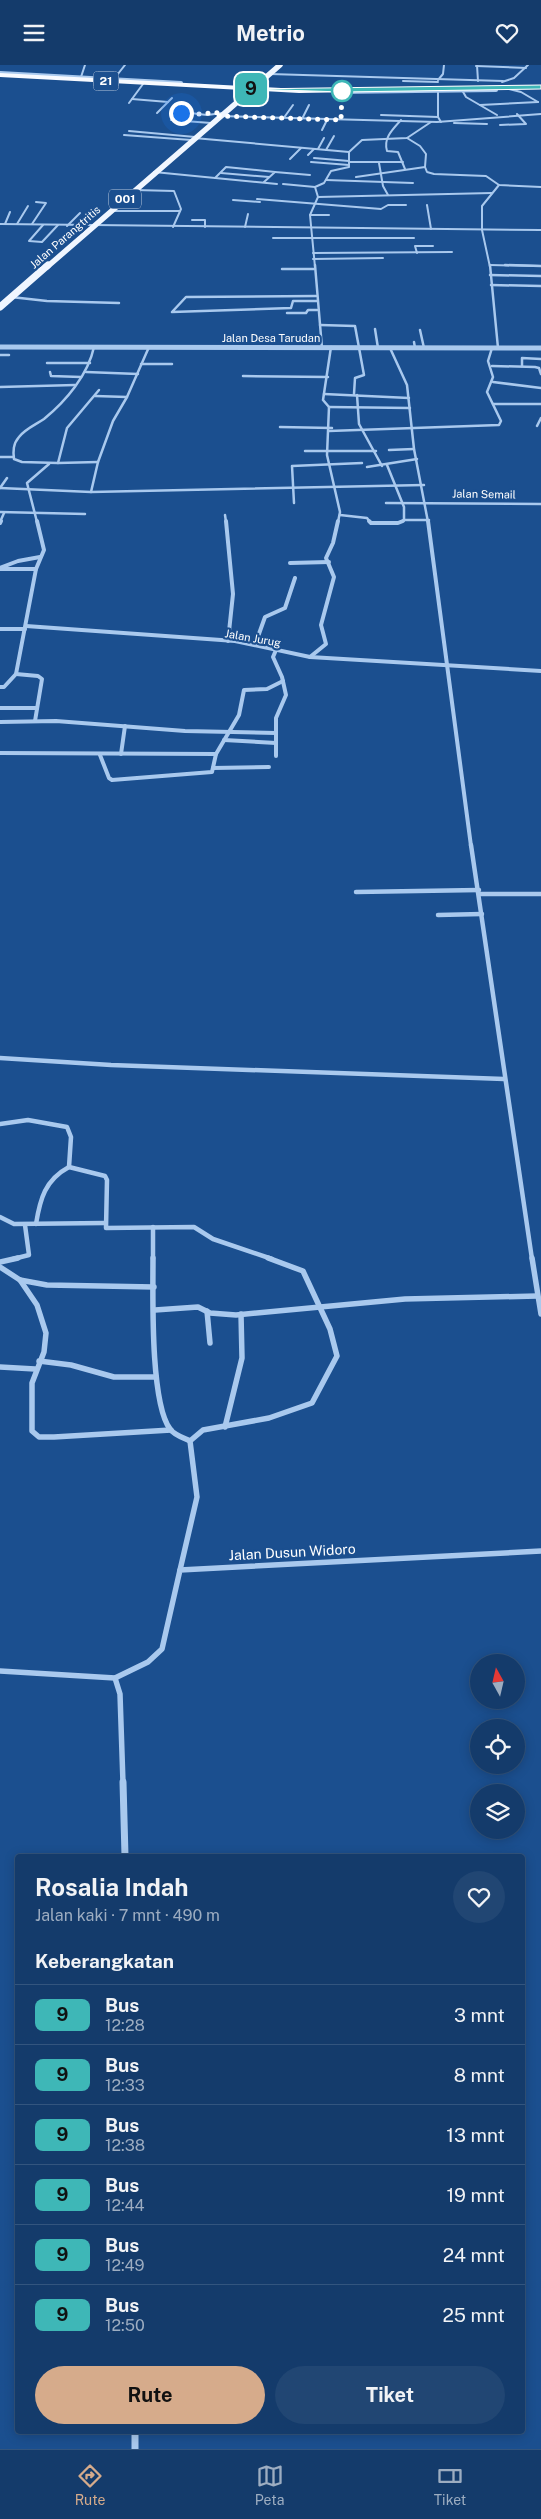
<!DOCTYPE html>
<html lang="id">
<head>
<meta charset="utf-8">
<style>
  :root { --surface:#143b6b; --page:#214673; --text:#f1f3f6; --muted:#9dadc1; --line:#33557e; --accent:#d6ab8b }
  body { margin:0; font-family:"Public Sans",sans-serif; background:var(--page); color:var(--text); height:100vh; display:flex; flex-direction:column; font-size:19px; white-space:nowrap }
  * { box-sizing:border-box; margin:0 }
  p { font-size:16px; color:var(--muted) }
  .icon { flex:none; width:28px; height:28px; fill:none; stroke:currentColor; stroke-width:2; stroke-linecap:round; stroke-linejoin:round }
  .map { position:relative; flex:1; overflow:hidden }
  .sheet { position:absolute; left:15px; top:1789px; width:510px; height:580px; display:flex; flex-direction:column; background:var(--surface); border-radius:5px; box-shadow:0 2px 12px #0003,0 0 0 1px var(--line) }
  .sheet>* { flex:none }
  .badge { padding:0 10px; border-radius:8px; font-size:18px; line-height:32px }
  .needle { width:32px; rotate:352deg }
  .controls { position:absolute; left:470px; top:1589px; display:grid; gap:10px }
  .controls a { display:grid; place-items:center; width:55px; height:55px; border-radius:50%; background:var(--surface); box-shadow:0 2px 12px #0003,0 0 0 1px var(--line); font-size:25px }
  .you { position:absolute; width:25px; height:25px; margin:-12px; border:4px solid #fff; border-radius:50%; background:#1a73e8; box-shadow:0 0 0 8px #1a73e833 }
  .map>.badge { position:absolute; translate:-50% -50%; box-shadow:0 0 0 2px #fff }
  h2 { padding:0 20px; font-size:19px; line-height:45px }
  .round { display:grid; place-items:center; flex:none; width:52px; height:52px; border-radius:26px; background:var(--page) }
  .headline { display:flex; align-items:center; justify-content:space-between; height:85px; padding:0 20px }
  h1 { font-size:24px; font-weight:700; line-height:38px }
  .primary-button { display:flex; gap:10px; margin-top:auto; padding:10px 20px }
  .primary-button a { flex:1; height:58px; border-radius:30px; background:var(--accent); color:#111; font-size:20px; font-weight:700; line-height:58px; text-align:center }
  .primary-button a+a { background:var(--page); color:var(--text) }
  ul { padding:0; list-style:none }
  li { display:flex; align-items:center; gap:15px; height:60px; padding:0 20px; border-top:1px solid var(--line) }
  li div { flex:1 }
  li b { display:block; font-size:19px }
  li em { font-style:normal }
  li .badge { min-width:55px; font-weight:700; text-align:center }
  header { display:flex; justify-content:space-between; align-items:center; height:65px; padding:0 20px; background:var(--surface); font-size:22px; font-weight:700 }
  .tabs { display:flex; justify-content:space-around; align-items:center; height:70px; border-top:1px solid var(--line); background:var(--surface); font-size:14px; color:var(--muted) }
  .tabs a { display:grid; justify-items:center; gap:2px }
  .tabs .selected { color:var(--accent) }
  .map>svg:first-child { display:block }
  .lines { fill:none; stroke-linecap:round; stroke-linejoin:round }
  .minor-far5 { stroke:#a9c9ee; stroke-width:2 }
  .minor-far4 { stroke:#a9c9ee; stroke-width:2.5 }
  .minor-far3 { stroke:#a9c9ee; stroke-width:4 }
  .minor-far2 { stroke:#a9c9ee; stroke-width:4.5 }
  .minor-far1 { stroke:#a9c9ee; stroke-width:5.5 }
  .minor { stroke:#a9c9ee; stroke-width:7 }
  .tertiary-far1 { stroke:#a9c9ee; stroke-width:4 }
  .tertiary { stroke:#a9c9ee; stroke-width:5 }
  .primary-far1 { stroke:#f0f6ff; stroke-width:5.5 }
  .primary { stroke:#f0f6ff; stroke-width:7 }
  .trunk { fill:#f8faff; fill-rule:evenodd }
  .line { fill:#3eb7b7; stroke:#fff }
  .walk { stroke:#fff; stroke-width:5; stroke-dasharray:0 9 }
  .stop-dot { fill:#fff; stroke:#3eb7b7; stroke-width:2.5 }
  .labels { text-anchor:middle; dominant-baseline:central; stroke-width:4.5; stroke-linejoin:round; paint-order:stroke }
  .far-street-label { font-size:11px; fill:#fff; stroke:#1b4f8f }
  .shield { fill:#1b4f8f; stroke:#bbcadd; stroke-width:1 }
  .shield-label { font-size:12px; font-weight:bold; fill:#fff }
  .street-label { font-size:14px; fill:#fff; stroke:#1b4f8f }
</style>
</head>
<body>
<header><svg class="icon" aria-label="menu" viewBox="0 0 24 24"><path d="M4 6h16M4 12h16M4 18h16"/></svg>Metrio<svg class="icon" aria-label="heart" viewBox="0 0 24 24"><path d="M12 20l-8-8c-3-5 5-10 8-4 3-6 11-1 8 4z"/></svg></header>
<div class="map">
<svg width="541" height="2384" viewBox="0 0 541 2384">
  <rect width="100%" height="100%" fill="#1b4f8f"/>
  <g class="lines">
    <g class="minor-far5">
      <polyline points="477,0 478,16"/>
      <polyline points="476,1 526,3"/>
      <polyline points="270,9 503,16"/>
      <polyline points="81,12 85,0"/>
      <polyline points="114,14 125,0"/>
      <polyline points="438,15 443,9 444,0"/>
      <polyline points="403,16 438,17"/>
      <polyline points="502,17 514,13 528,0"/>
      <polyline points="509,24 521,27 538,37"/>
      <polyline points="462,25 466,32 497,50"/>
      <polyline points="438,26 438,52 441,57"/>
      <polyline points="132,34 168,37"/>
      <polyline points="129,38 143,19"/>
      <polyline points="480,40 538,37"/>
      <polyline points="182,47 207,50 223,48"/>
      <polyline points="157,48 172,33"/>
      <polyline points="381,50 438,52"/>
      <polyline points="220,51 437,57 541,49"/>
      <polyline points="283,54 293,40"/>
      <polyline points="302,54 309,40"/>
      <polyline points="171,55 211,58"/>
      <path d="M 401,55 C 393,64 383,73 387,86 L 398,87 L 405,104"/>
      <polyline points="454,58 487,59"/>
      <polyline points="500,60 526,59 517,49"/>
      <polyline points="322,65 327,55"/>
      <polyline points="129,66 195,72"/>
      <polyline points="124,70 191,75"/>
      <polyline points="194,73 349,87 362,75 407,73 431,57"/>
      <polyline points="407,73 420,81 426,89 425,102"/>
      <polyline points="318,84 324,73"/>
      <polyline points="326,85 334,71"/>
      <polyline points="308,90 314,84"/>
      <polyline points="314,93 349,96"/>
      <polyline points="290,94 301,83"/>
      <polyline points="311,97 349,100"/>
      <polyline points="350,97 403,97"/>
      <polyline points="379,98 383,121 388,130"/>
      <polyline points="425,102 427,107 434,109 486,111 499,120 541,122"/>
      <polyline points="154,107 277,119"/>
      <polyline points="275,107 310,110"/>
      <polyline points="221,108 269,112"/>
      <polyline points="356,112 425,102"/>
      <polyline points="215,113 226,102 275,107 264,117"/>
      <polyline points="326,115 413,118"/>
      <polyline points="283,119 315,122"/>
      <polyline points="135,125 174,126 181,144 173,162"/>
      <polyline points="318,132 492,128"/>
      <polyline points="257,134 381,144 388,140 406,140"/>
      <polyline points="233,135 260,137"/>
      <polyline points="427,140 431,164"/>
      <polyline points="111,146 180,146"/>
      <polyline points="310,150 329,150"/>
      <polyline points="192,155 205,155 205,162"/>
      <polyline points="0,159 541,165"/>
      <polyline points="5,159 10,147"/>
      <polyline points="17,159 28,141"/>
      <polyline points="32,159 46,138 36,137"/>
      <polyline points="43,160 29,176 42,177 58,160"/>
      <polyline points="67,161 80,148"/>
      <polyline points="245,162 248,149"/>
      <polyline points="273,173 414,173"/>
      <polyline points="313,188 452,187"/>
      <polyline points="417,188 415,181 433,181"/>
      <polyline points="313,194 383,193"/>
      <polyline points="490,200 541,201"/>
      <polyline points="315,202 310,150 318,132 315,122 324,118 331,106 349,102 349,87"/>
      <polyline points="490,202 482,165 482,141 499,120"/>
    </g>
    <g class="minor-far4">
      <polyline points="315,200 322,283"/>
      <polyline points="490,200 498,283"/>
      <polyline points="505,200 541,201"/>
      <polyline points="282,204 314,204"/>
      <polyline points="490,210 541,211"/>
      <polyline points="491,220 541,221"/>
      <polyline points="316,231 186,232 172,247 291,243 293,236 317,236"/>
      <polyline points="11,232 47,236 119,238"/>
      <polyline points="287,248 306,248 308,245 317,245"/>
      <polyline points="320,260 355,261 364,310 355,313 354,329"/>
      <polyline points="375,264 378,283"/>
      <polyline points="420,265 424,283"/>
      <polyline points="414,277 415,283"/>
      <path d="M 94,282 C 88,310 66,336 44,354 C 35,360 25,364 19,372 C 13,379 13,386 14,394 L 22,397 L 58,398 L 67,363 L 99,325"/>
      <polyline points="331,282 323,335 329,342 327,390 340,447 338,457"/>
      <polyline points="390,283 407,320 414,384 428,457"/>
      <polyline points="0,290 9,290"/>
      <polyline points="47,298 90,298"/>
      <polyline points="141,299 172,299"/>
      <polyline points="492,301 535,302 539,303 541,309"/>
      <polyline points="522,301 522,293 541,294"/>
      <polyline points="50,307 51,311 81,312"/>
      <polyline points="86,307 138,309"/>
      <polyline points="243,311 328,312"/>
      <polyline points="493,317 541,323"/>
      <polyline points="0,322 75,320"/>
      <polyline points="324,329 409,333"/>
      <polyline points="357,330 359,359 382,401"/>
      <polyline points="95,331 127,332"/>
      <polyline points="493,339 541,339"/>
      <polyline points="329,342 410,343"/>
      <polyline points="537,361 541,353"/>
      <polyline points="280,362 332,363"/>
      <polyline points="329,366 499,360 501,356 487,327 493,312 488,296 492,283"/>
      <polyline points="389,385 414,384"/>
      <polyline points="305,386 376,386"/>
      <polyline points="0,392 13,392"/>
      <polyline points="58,398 98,397"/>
      <polyline points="387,400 404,442 404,455 400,457"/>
      <polyline points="367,402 417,394"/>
      <polyline points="0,423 91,427 424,420"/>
      <polyline points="0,423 7,413"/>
      <polyline points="91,427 98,397 113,356 127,332 149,282"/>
      <polyline points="294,438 292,401 362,398"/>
      <polyline points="386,438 541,439"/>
      <polyline points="0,447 85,449"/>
      <polyline points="225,450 226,457"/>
      <polyline points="340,450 367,453 370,457"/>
      <polyline points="404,455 429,455"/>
      <polyline points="0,457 4,448"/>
      <polyline points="37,457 27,418 49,399"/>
    </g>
    <g class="minor-far3">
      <polyline points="226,456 233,529 228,576"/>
      <polyline points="369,456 371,458 398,458 403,456"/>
      <polyline points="428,456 471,781"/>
      <polyline points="0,458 1,456"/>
      <polyline points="290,498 329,497"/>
      <polyline points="0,503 18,496 40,492"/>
      <polyline points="0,504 36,504"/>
      <polyline points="26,561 235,576 310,592 541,606"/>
      <polyline points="0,564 25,564"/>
      <polyline points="255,580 265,552 285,543 295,513"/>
      <polyline points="276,585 273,592 282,612 286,630 276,653 276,691"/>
      <polyline points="310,592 326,579 321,560 334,512 326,493 333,478 338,456"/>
      <polyline points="0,622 4,622 16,609"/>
      <polyline points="0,643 37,643"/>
      <polyline points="35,656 42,614 38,611 16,609 36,504 44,485 37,456"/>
      <polyline points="0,657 56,656 185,666 276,668"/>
      <polyline points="224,675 276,678"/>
      <polyline points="0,688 216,689"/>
      <polyline points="121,689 125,661"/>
      <polyline points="100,690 109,713 112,715 212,707 216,689 239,650 244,625 267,624 283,616"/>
      <polyline points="213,703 269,702"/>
    </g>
    <g class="minor-far2">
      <polyline points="471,780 532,1194"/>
      <polyline points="356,827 479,825"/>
      <polyline points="479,829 541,829"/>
      <polyline points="438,850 482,849"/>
      <polyline points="0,993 111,1000 504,1014"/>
      <polyline points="0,1059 28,1055 67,1062 71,1072 69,1102 105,1111 107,1115 106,1163 194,1162 213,1174 272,1194"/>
      <polyline points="0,1152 14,1159 105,1158"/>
      <path d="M 36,1159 C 40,1134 45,1115 69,1102"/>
      <polyline points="153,1162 153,1194"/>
      <polyline points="13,1194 29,1190 25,1160"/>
    </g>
    <g class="minor-far1">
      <path d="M 153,1193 C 153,1229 150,1337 170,1364 C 174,1370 184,1373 190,1376"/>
      <polyline points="532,1193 541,1249"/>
      <polyline points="0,1197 18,1193"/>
      <polyline points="0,1202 20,1215 47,1220 154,1222"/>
      <polyline points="20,1215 37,1240 46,1268 44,1287 32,1318 32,1366 39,1372 54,1372 171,1365"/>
      <polyline points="155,1245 198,1242 210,1248 236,1250 405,1234 537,1231"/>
      <polyline points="207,1246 210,1278"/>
      <polyline points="39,1296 71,1300 114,1312 156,1312"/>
      <polyline points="0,1302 35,1304"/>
      <polyline points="225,1362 242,1293 241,1249"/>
      <polyline points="180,1505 197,1432 190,1376 203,1365 269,1353 312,1338 337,1291 330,1264 303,1206 268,1193"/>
      <polyline points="0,1606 115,1613 148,1597 162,1584 180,1505 541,1486"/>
      <polyline points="115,1613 120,1629 123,1718"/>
    </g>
    <g class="minor">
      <polyline points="123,1717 125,1791"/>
      <polyline points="135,2366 135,2384"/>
    </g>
    <g class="tertiary-far1">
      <polyline points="0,8 181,18"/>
      <polyline points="336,27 496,25"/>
    </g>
    <polyline class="tertiary" points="0,282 541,283"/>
    <polyline class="primary-far1" points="47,202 280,0"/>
    <polyline class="primary" points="0,242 48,200"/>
    <polygon class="trunk" points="0,8 299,24 541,20 541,24 299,28 0,12"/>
  </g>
  <polygon class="line" points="541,20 541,24 343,27 248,24"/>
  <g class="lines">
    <path class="walk" d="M 181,48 C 197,51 209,47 222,48 L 219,51 L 341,55 L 342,26"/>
  </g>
  <circle class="stop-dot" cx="342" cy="26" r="10"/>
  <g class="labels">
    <g class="far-street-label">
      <text transform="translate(65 172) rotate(-41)">Jalan Parangtritis</text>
      <text x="271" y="273">Jalan Desa Tarudan</text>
      <text transform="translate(484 429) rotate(1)">Jalan Semail</text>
      <text transform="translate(253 573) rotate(10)">Jalan Jurug</text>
    </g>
    <g class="shield">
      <rect x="93.5" y="6.5" width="25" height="19" rx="4"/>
      <rect x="109" y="124.5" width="32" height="19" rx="4"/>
    </g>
    <g class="shield-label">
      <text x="106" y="16">21</text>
      <text x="125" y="134">001</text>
    </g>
    <g class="street-label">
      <text transform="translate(292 1487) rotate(-3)">Jalan Dusun Widoro</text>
    </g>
  </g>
</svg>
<div class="controls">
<a><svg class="needle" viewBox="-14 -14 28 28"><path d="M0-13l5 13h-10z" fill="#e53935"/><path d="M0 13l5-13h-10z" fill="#9dadc1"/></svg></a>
<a><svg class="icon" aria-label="locate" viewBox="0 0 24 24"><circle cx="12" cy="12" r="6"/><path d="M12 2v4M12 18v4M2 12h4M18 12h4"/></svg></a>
<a><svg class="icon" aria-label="layers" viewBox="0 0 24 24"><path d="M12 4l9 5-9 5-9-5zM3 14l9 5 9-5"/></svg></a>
</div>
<div class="you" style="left:181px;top:48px"></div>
<b class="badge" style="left:251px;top:24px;background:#3eb7b7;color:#111">9</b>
<section class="sheet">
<div class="headline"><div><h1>Rosalia Indah</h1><p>Jalan kaki · 7 mnt · 490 m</p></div><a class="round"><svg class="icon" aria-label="heart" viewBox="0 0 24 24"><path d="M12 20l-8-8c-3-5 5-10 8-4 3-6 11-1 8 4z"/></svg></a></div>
<h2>Keberangkatan</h2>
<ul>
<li><span class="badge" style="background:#3eb7b7;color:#111">9</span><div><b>Bus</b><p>12:28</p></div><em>3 mnt</em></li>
<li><span class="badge" style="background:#3eb7b7;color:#111">9</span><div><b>Bus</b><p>12:33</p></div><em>8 mnt</em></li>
<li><span class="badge" style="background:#3eb7b7;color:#111">9</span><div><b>Bus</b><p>12:38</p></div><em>13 mnt</em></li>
<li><span class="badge" style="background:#3eb7b7;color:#111">9</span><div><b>Bus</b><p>12:44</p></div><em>19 mnt</em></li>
<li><span class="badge" style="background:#3eb7b7;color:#111">9</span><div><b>Bus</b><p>12:49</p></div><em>24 mnt</em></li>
<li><span class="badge" style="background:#3eb7b7;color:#111">9</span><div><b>Bus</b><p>12:50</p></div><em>25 mnt</em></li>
</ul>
<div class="primary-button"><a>Rute</a><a>Tiket</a></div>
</section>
</div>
<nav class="tabs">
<a class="selected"><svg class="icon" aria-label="directions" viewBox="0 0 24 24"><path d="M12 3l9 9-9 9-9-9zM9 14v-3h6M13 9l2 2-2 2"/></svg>Rute</a>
<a><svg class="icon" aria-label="map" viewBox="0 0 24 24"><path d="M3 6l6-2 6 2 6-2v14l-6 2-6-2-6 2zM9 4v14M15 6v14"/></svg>Peta</a>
<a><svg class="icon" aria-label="tickets" viewBox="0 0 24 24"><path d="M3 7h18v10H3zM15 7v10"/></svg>Tiket</a>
</nav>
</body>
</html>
